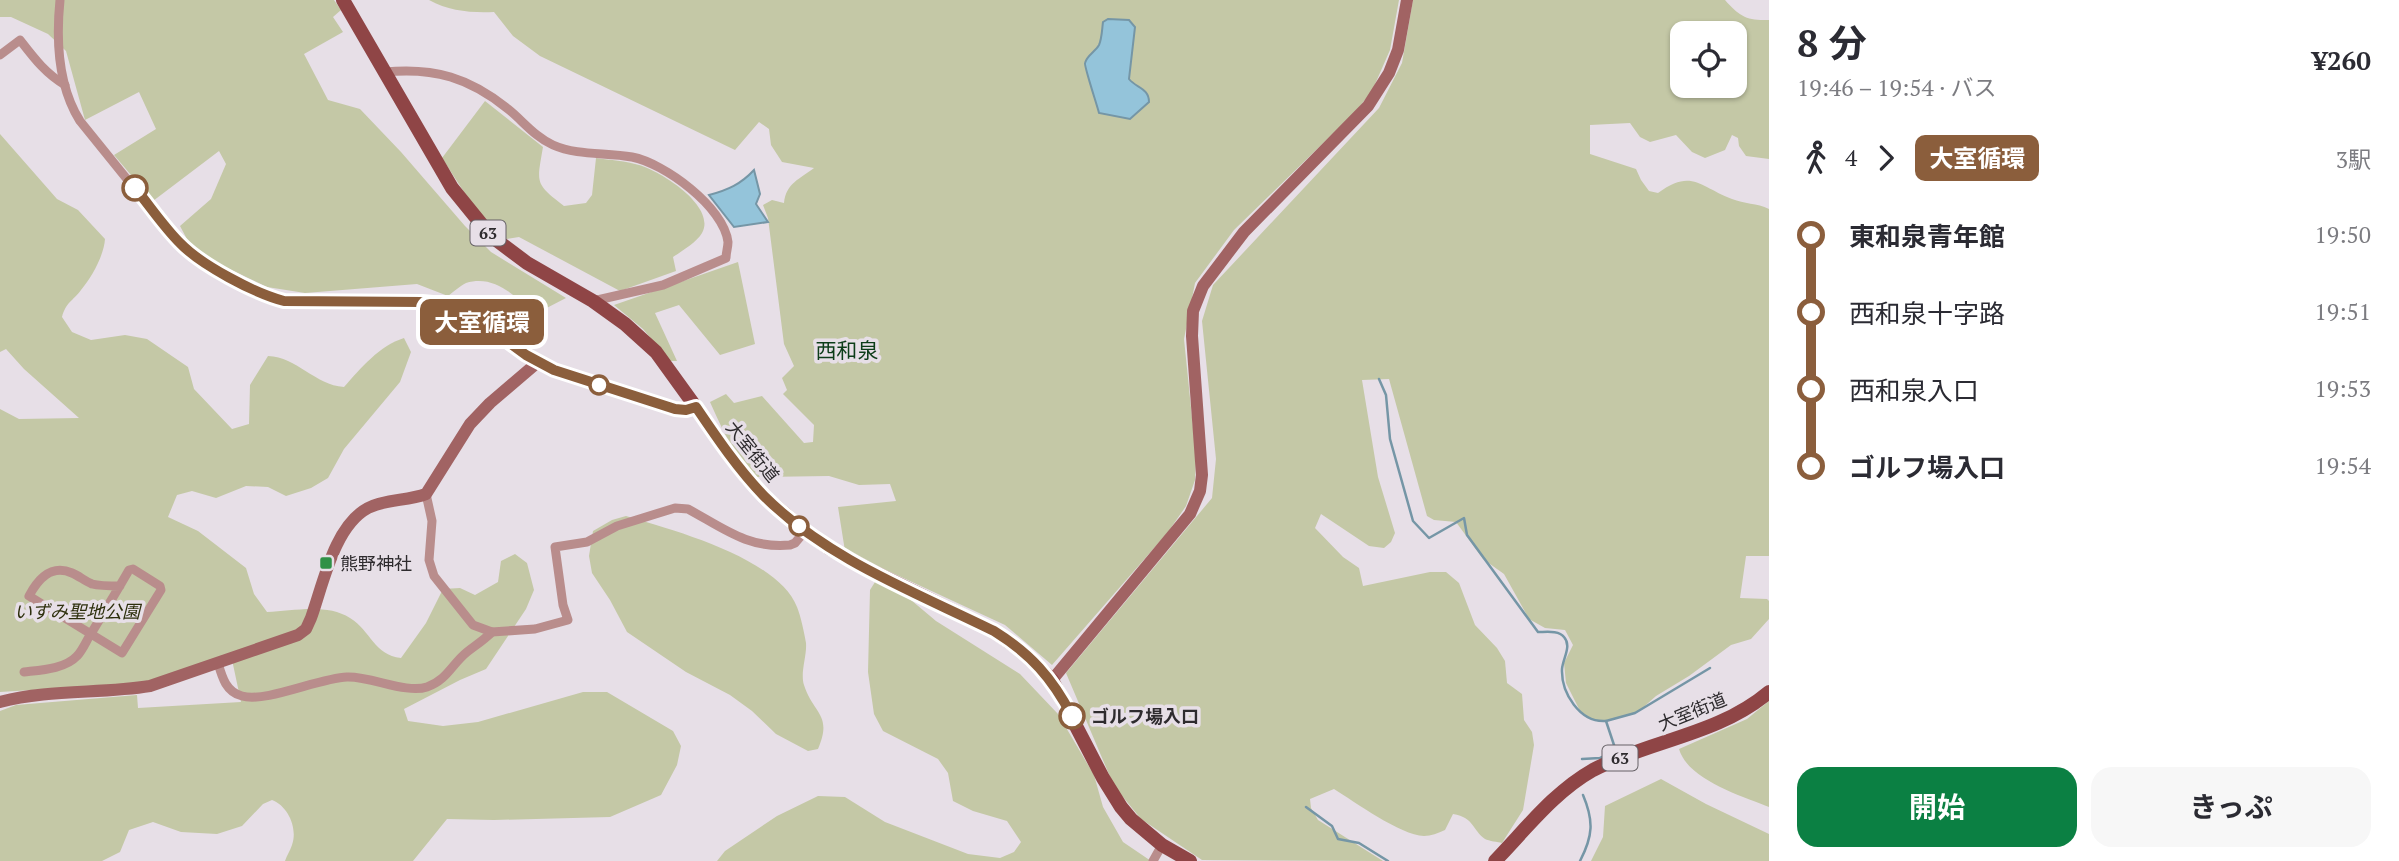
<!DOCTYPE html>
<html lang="ja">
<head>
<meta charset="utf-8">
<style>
  :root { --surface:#fff; --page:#f7f7f7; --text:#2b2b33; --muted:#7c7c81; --accent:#0b8043 }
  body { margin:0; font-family:"PT Serif","Noto Sans JP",serif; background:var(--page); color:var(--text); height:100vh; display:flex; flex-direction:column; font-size:26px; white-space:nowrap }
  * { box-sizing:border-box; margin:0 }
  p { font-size:23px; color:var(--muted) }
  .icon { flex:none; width:38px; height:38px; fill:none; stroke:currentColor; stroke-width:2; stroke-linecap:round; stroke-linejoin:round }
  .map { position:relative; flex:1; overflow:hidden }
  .panel { display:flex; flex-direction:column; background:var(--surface); width:630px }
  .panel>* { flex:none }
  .badge { padding:0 14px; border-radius:10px; font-size:24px; line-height:46px }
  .buttons { position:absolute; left:1670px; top:21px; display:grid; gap:14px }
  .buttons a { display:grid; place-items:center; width:77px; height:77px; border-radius:14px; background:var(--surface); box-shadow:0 2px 5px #0004; font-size:35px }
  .map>.badge { position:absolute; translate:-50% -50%; box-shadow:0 0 0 4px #fff }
  .legs { display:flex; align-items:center; gap:10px; height:77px; padding:0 28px; font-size:23px }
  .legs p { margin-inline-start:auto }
  .headline { display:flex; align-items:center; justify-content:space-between; height:119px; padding:0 28px }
  h1 { font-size:38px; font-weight:700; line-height:52px }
  .button { display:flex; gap:14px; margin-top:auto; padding:14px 28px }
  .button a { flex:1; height:80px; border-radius:21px; background:var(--accent); color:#fff; font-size:28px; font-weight:700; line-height:80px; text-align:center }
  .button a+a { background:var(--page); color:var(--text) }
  ul { padding:0 28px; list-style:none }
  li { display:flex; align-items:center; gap:24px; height:77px; font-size:26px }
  li i { display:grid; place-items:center; width:10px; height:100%; margin:0 9px; background:currentColor }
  li i::after { content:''; width:18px; height:18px; margin:-9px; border:5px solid; border-radius:50%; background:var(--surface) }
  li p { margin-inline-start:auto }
  li:first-child i { background:linear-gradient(#0000 50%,currentColor 0) }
  li:last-child i { background:linear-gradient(currentColor 50%,#0000 0) }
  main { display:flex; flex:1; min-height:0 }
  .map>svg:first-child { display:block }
  .green { fill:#c4c8a6; fill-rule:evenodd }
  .water { fill:#94c4da; stroke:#7596a6; stroke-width:2 }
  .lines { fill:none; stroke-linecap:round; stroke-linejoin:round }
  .stream { stroke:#7596a6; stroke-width:2.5 }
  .street { stroke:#b98d8c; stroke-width:9 }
  .secondary { stroke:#a16363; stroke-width:12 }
  .primary { stroke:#8f4546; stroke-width:14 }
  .line-1-casing { stroke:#fff; stroke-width:16 }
  .line-1 { stroke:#8b5e3c; stroke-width:10 }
  .stop-1-dot { fill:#fff; stroke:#8b5e3c; stroke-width:3.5 }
  .poi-dot { fill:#2f9146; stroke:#e7dfe7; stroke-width:2.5 }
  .labels { text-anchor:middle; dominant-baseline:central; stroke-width:7; stroke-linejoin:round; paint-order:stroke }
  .shield { fill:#e7dfe7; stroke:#666166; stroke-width:2 }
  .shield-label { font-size:16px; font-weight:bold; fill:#2e2b2e }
  .street-label { font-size:18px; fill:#2e2b2e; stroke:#e7dfe7 }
  .poi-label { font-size:18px; fill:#2e2b2e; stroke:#e7dfe7; text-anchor:start }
  .park-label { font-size:18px; font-style:italic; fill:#2d2f0c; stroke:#e7dfe7 }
  .stop-label { font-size:18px; font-weight:bold; fill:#2e2b2e; stroke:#e7dfe7; text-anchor:start }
  .quarter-label { font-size:21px; fill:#0d3d19; stroke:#e7dfe7 }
</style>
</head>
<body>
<main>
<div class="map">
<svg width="1769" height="861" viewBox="0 0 1769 861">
  <rect width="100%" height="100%" fill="#e7dfe7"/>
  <g class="green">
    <path d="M 0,0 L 334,0 L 341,10 L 333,17 L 343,32 L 304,54 L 328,100 L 360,109 L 401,152 L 465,226 L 491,252 L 566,298 L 535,314 C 516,297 495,274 466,283 C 460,286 453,292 448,296 L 417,284 L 305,293 L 267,287 L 221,265 L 199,251 L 188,241 L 180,226 L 211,199 L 226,164 L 219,151 L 153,201 L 114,155 L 156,129 L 139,92 L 85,120 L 66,51 L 48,34 L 11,17 L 0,17 Z"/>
    <path d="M 429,0 L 1399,0 L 1390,50 L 1372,91 L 1356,111 L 1234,230 L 1195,283 L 1184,339 L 1196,457 L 1195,480 L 1186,506 L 1168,532 L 1052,665 L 1005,625 L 845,551 L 838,507 L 896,501 L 890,484 L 859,485 L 829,476 L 756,477 C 734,458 722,428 710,402 L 726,394 L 734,403 L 762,396 L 804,443 L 813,442 L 814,425 L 783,394 L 787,390 L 782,378 L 794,366 L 784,344 L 768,218 L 763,205 L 772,200 L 784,203 C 786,183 800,179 814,168 L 782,162 L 771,145 L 769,129 L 759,122 L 735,150 L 540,56 L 513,36 L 494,12 C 471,13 449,11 429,0 Z"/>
    <path d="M 1413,0 L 1725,0 C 1739,16 1747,21 1769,20 L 1769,159 L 1746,156 L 1739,146 L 1738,138 L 1732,135 L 1725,150 L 1705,158 L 1692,152 L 1676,135 L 1650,142 L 1640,137 L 1630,123 L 1590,125 L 1590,154 L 1636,169 L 1641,180 L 1649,191 L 1658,193 C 1692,168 1700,187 1732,199 C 1744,204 1757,203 1769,209 L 1769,556 L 1746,556 L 1740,598 L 1767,599 L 1769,601 L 1769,619 L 1751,639 L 1731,645 L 1689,676 L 1656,696 L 1638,712 L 1600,722 L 1587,718 L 1579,709 L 1566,683 L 1564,663 L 1573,645 L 1565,630 L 1545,628 L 1529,619 L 1504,574 L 1483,559 L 1456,522 L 1434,520 L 1427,516 L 1389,379 L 1362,380 L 1378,477 L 1395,533 L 1391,542 L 1384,548 L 1369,546 L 1321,514 L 1315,528 L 1343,557 L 1359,568 L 1363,586 L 1430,572 L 1446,572 L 1459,583 L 1475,625 L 1497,648 L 1505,661 L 1507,683 L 1522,694 L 1524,720 L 1532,732 L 1534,745 L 1523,810 L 1502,843 C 1498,842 1489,841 1485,839 C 1472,830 1475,818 1453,814 L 1445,830 C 1438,833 1431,836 1424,836 C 1400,835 1355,802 1334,789 L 1310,799 L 1311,808 L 1318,820 L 1383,861 L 1202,860 L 1141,819 L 1114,786 L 1066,673 L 1212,498 L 1216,459 L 1202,321 L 1213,285 L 1379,108 L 1402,63 ZM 1682,33 L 1734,33 L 1734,86 L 1682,86 Z"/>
    <path d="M 485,101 L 543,147 C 537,183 534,183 564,206 L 586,203 L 592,195 L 596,158 C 610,160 626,161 639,165 C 660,171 717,206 702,233 C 697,242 682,251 673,257 L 676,271 L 620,291 L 519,237 L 507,239 L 475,209 L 442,158 Z"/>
    <path d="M 0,134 L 57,199 L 78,210 L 105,239 C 104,255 92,277 81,290 C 73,301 66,302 62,317 L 72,332 L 91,340 L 125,335 L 147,339 L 188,367 L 194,389 L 232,429 L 249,424 L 250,385 L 268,356 C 297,357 315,385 344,387 C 361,368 379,346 404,338 L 411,352 L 400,382 L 344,449 L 328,478 L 311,488 L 286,496 L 268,487 L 246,486 L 216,498 L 192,491 L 177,495 L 168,517 L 198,531 L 246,568 L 254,594 L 267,612 C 293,611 327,603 350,618 C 371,631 374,655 401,658 L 426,623 L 443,589 L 460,588 L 475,595 L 498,582 L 501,561 L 515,554 L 527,563 L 534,590 L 526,609 L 486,669 L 460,680 L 404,709 L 408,721 L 443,726 L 478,722 L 583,692 L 607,692 L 673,731 L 681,746 L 677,765 L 661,795 L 610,817 L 494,820 L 447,819 L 413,861 L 285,861 C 287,855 290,851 292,845 C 298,828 288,806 272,800 L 263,804 L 242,826 L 217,834 L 181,832 L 153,822 L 129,830 L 120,852 L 102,861 L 0,861 L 0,711 L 16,705 L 137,695 L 138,708 L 241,702 L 231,655 L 144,683 L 0,692 L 0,409 L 19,419 L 79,418 L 24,369 L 6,349 L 0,352 Z"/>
    <polygon points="738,262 755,344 720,355 679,305 655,313 677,361 670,361 643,329 614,305"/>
    <path d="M 626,516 C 673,530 778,558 797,607 C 801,617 804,632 806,643 C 807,656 800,673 804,685 C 813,714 833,714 818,749 L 808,751 L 776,734 L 752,711 L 730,695 L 686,672 L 627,632 L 610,600 L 592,573 L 589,556 L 593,531 L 612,520 Z"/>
    <polygon points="880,574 936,621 1020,674 1058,714 1094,775 1103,807 1123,842 1151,861 717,861 725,851 777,816 818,796 845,797 885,822 968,854 1000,858 1014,852 1021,842 1007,821 973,811 953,801 948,773 938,759 883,731 874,714 868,672 870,590"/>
    <path d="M 1769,701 L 1769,807 C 1742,796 1688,780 1679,749 L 1747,719 Z"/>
    <polygon points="1661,779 1706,804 1769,834 1769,861 1591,861 1603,837 1605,806"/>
  </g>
  <g class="water">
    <path d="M 1108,19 L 1129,20 L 1135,27 L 1129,79 C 1136,88 1149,88 1149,102 L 1130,119 L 1099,113 C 1097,105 1084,66 1085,63 C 1087,55 1095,52 1099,45 C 1102,38 1102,29 1103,22 Z"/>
    <path d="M 754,170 L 760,194 L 756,204 L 768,222 L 734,227 L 709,195 C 728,190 741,184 754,170 Z"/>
  </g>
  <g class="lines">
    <g class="stream">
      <path d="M 1379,379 L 1386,395 L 1390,439 L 1413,521 L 1429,538 L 1464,518 L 1467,535 L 1538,632 C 1546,632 1559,630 1564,637 C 1572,646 1563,658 1562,669 C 1561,693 1580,723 1606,721 L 1616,751 L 1600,758 L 1582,759"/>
      <polyline points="1606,721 1635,713 1710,668"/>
      <polyline points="1306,807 1332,826 1338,839 1359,843 1388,861"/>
      <path d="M 1580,861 C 1593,836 1594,821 1583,795"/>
    </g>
    <g class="street">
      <path d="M 60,0 C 56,40 58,86 80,121 L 177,241 L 189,253 L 203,262 L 267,296 L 284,301 L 422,302 L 455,305 L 473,316 L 526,355 L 554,370 L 675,409 L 686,410 L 696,407"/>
      <path d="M 0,55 L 20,40 C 34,58 45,73 65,85"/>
      <path d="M 385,72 C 434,67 470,78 508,109 C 523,121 535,137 553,145 C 578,156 606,152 632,157 C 664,163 724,207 728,242 C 728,247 726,253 726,258 L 663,285 L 593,301"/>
      <path d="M 426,494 L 432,521 L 429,560 L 434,576 L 473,625 L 492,632 L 535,629 L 568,620 L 563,605 L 555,547 L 587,542 L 617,526 L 675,508 L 688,509 C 723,528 748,549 790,545 L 795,543 L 805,531"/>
      <path d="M 218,663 C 222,677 226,692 242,696 C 266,703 319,678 347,677 C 371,676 406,694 427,687 C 447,680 452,664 467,652 C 476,645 484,640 492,632"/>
      <path d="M 24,672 C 41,670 65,669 77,656 C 83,650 87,639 92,632 C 104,612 117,591 129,570 L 133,569 L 160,586 L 161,590 L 122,653 L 29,596 C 38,579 51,564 72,573 C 79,576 85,581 92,584 C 100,586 110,586 120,586"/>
      <polyline points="1153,861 1162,845"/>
    </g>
    <g class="secondary">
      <polyline points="1052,680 1190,514 1200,491 1202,475 1192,336 1193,311 1203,286 1244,232 1368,106 1389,73 1398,50 1407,0"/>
      <path d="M 0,702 C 48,689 101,694 150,686 L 298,635 L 306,629 L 311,618 C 323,585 334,526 368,508 C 386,499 407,501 426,494 L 470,424 L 490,403 L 538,362"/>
    </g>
    <g class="primary">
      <polyline points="343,0 452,188 491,236 527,263 593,301 625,324 656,352 747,478 765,497 805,531 829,548 868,569 994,631 1023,652 1052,680 1103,778 1121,807 1131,819 1162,845 1190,861"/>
      <path d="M 1495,861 C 1526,829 1554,792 1593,770 C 1651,740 1718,735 1769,692"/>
    </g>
  </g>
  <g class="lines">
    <g class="line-1-casing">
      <path id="line-1" d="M 135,188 C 150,206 163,226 180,243 C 201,265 254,293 284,301 L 422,302 L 455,305 L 473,316 L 526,355 L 554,370 L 675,409 L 686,410 L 696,407 C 717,438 738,469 764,496 C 827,559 915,592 994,631 C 1031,654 1052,678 1072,716"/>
    </g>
    <use href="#line-1" class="line-1"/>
  </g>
  <g class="stop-1-dot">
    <circle cx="135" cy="188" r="12"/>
    <circle cx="599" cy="385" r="9"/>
    <circle cx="799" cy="526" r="9"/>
    <circle cx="1072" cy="716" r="12"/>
  </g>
  <rect class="poi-dot" x="319" y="556" width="14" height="14" rx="3.5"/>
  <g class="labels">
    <g class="shield">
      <rect x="470.5" y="220.5" width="35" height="25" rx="5"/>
      <rect x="1602.5" y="745.5" width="35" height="25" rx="5"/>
    </g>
    <g class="shield-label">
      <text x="488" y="233">63</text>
      <text x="1620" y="758">63</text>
    </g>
    <g class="street-label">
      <text transform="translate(753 451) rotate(51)">大室街道</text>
      <text transform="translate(1692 711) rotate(-22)">大室街道</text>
    </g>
    <g class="poi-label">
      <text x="340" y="563">熊野神社</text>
    </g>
    <g class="park-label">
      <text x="77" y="611">いずみ聖地公園</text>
    </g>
    <g class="stop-label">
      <text x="1091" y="716">ゴルフ場入口</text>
    </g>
    <g class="quarter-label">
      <text x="847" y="350">西和泉</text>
    </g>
  </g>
</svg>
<div class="buttons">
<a><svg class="icon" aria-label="locate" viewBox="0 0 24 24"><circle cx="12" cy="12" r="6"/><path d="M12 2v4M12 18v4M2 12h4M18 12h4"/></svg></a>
</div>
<b class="badge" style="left:482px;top:322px;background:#8b5e3c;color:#fff">大室循環</b>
</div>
<section class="panel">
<div class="headline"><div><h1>8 分</h1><p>19:46 – 19:54 · バス</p></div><b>¥260</b></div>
<div class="legs"><svg class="icon" aria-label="walk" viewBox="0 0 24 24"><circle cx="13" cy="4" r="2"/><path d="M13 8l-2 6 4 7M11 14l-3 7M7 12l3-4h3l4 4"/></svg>4<svg class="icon" aria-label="forward" viewBox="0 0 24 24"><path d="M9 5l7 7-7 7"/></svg><b class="badge" style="background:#8b5e3c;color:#fff">大室循環</b><p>3駅</p></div>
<ul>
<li><i style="color:#8b5e3c"></i><b>東和泉青年館</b><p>19:50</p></li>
<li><i style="color:#8b5e3c"></i><span>西和泉十字路</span><p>19:51</p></li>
<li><i style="color:#8b5e3c"></i><span>西和泉入口</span><p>19:53</p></li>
<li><i style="color:#8b5e3c"></i><b>ゴルフ場入口</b><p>19:54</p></li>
</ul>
<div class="button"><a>開始</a><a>きっぷ</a></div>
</section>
</main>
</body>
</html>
